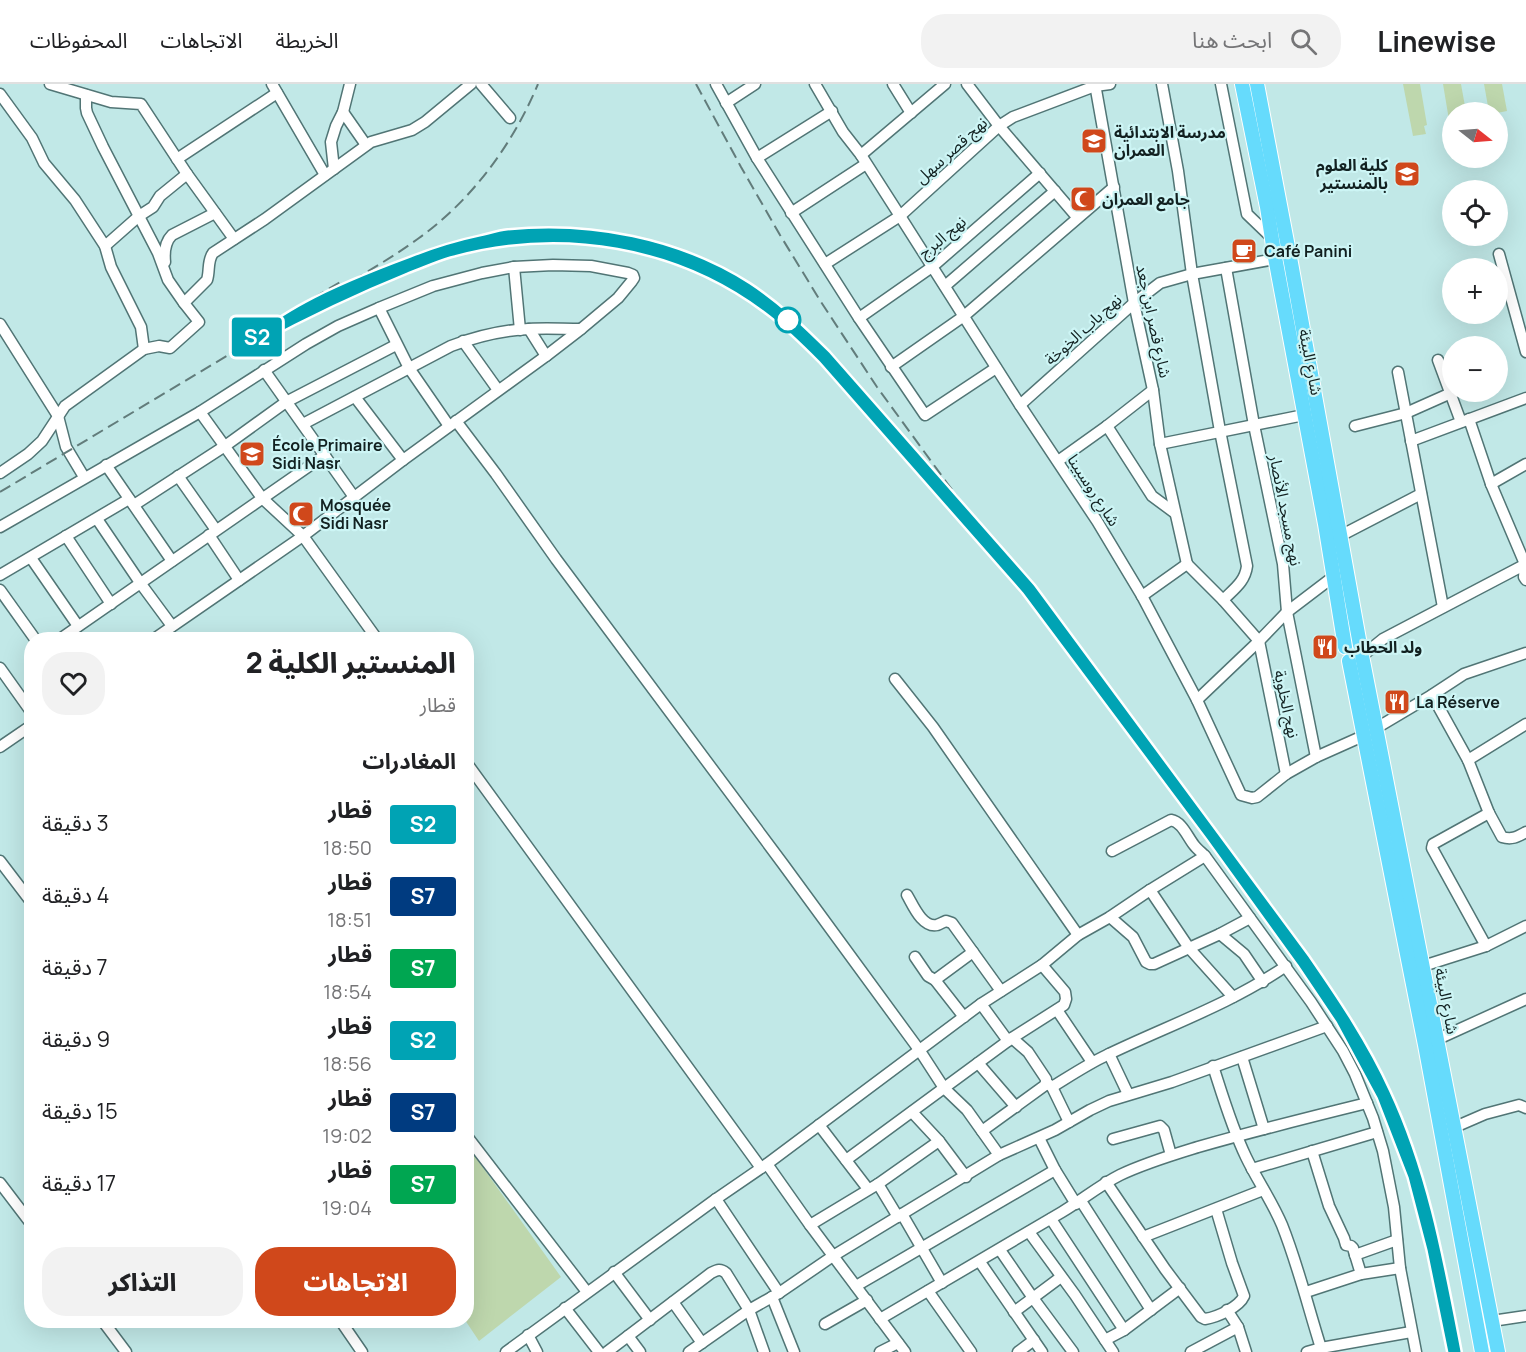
<!DOCTYPE html>
<html lang="ar">
<head>
<meta charset="utf-8">
<style>
  :root { --surface:#fff; --page:#f2f2f2; --text:#202124; --muted:#757577; --line:#e0e0e0; --accent:#d0481b }
  body { margin:0; font-family:Manrope,"Noto Sans Arabic",sans-serif; background:var(--page); color:var(--text); direction:rtl; height:100vh; display:flex; flex-direction:column; font-size:22px; white-space:nowrap }
  * { box-sizing:border-box; margin:0 }
  p { font-size:20px; color:var(--muted) }
  .icon { flex:none; width:33px; height:33px; fill:none; stroke:currentColor; stroke-width:2; stroke-linecap:round; stroke-linejoin:round }
  .map { position:relative; flex:1; overflow:hidden; direction:ltr }
  .side { position:absolute; left:24px; top:548px; width:450px; height:696px; display:flex; flex-direction:column; background:var(--surface); border-radius:24px; box-shadow:0 6px 24px #0002; direction:rtl }
  .side>* { flex:none }
  .badge { padding:0 12px; border-radius:4px; font-size:21px; line-height:39px }
  .needle { width:39px; rotate:107deg }
  .fabs { position:absolute; left:1442px; top:18px; display:grid; gap:12px }
  .fabs a { display:grid; place-items:center; width:66px; height:66px; border-radius:50%; background:var(--surface); box-shadow:0 6px 24px #0002; font-size:30px }
  .map>.badge { position:absolute; translate:-50% -50%; box-shadow:0 0 0 3px #fff }
  h2 { padding:0 18px; font-size:22px; line-height:54px }
  .round { display:grid; place-items:center; flex:none; width:63px; height:63px; border-radius:24px; background:var(--page) }
  .headline { display:flex; align-items:center; justify-content:space-between; height:102px; padding:0 18px }
  h1 { font-size:28px; font-weight:800; line-height:45px }
  .cta { display:flex; gap:12px; margin-top:auto; padding:12px 18px }
  .cta a { flex:1; height:69px; border-radius:24px; background:var(--accent); color:#fff; font-size:24px; font-weight:800; line-height:69px; text-align:center }
  .cta a+a { background:var(--page); color:var(--text) }
  ul { padding:0; list-style:none }
  li { display:flex; align-items:center; gap:18px; height:72px; padding:0 18px }
  li div { flex:1 }
  li b { display:block; font-size:22px }
  li em { font-style:normal }
  li .badge { min-width:66px; font-weight:700; text-align:center }
  header { display:flex; align-items:center; gap:36px; box-sizing:border-box; height:84px; padding:0 30px; background:var(--surface); border-bottom:2px solid var(--line) }
  header strong { font-size:28px }
  nav { display:flex; gap:33px; margin-inline-start:auto; font-size:21px }
  .search { width:420px; height:54px; background:var(--page); display:flex; align-items:center; gap:15px; box-sizing:border-box; padding:0 21px; border-radius:24px; color:var(--muted); font-size:22px }
  .map>svg:first-child { display:block }
  .green { fill:#bed7ad }
  .lines { fill:none; stroke-linecap:round; stroke-linejoin:round }
  .minor-casing { stroke:#517575; stroke-width:13 }
  .major-casing { stroke:#fff; stroke-width:16 }
  .minor { stroke:#fff; stroke-width:10 }
  .major { stroke:#66dbfc; stroke-width:14 }
  .rail { stroke:#627c7b; stroke-width:2; stroke-dasharray:12 6; stroke-linecap:butt }
  .line-casing { stroke:#fff; stroke-width:14 }
  .line { stroke:#00a3b4; stroke-width:9 }
  .stop-dot { fill:#fff; stroke:#00a3b4; stroke-width:3 }
  .labels { text-anchor:middle; dominant-baseline:central; stroke-width:4.5; stroke-linejoin:round; paint-order:stroke }
  .poi-label { font-size:16px; font-weight:bold; fill:#122121; stroke:#cdf5f5; text-anchor:start }
  .street-label { font-size:16px; fill:#122121; stroke:#cdf5f5 }
</style>
</head>
<body>
<header>
<strong>Linewise</strong>
<div class="search"><svg class="icon" aria-label="search" viewBox="0 0 24 24"><circle cx="10" cy="10" r="6"/><path d="M15 15l6 6"/></svg>ابحث هنا</div>
<nav><a>الخريطة</a><a>الاتجاهات</a><a>المحفوظات</a></nav>
</header>
<div class="map">
<svg width="1526" height="1268" viewBox="0 0 1526 1268">
  <rect width="100%" height="100%" fill="#c1e8e7"/>
  <g class="green">
    <polygon points="1403,0 1420,0 1427,41 1424,42 1426,50 1413,52"/>
    <polygon points="1443,0 1461,0 1466,28 1452,28 1452,42 1450,42"/>
    <polygon points="1484,0 1502,0 1507,27 1497,29 1489,28"/>
    <polygon points="467,1061 561,1193 479,1257 465,1236 466,1236"/>
  </g>
  <g class="lines">
    <g class="minor-casing">
      <g id="minor">
        <polyline points="50,0 111,18 141,20 187,90 234,155"/>
        <polyline points="272,0 325,91"/>
        <polyline points="481,0 510,34"/>
        <polyline points="716,0 757,74 859,234 925,331 996,284"/>
        <polyline points="815,0 843,48 861,71 900,132 1020,321 1097,437 1142,512 1197,616 1241,711 1252,714 1257,713 1286,690 1316,673 1363,652 1432,611 1464,590 1526,569"/>
        <polyline points="893,0 911,29"/>
        <polyline points="967,0 999,42 1077,133"/>
        <polyline points="1095,0 1134,219 1153,306 1160,360 1187,480"/>
        <path d="M 1162,0 L 1178,87 L 1192,190 L 1220,347 L 1247,482 C 1245,498 1234,505 1223,516"/>
        <polyline points="1221,0 1247,130 1272,154"/>
        <polyline points="0,10 32,54 44,79 75,116 105,162 111,183 141,243 144,265"/>
        <polyline points="86,11 86,24 87,29 103,63 158,169 168,196 184,219"/>
        <polyline points="726,19 755,0"/>
        <polyline points="343,28 366,61"/>
        <polyline points="861,71 945,0"/>
        <polyline points="757,74 832,27"/>
        <polyline points="177,75 277,9"/>
        <polyline points="334,85 331,58 336,42 343,28 350,0"/>
        <polyline points="791,129 866,80"/>
        <polyline points="105,162 139,132 153,123 160,112 187,90"/>
        <polyline points="1499,170 1526,268"/>
        <path d="M 165,178 C 164,168 165,158 172,151 L 215,129"/>
        <polyline points="825,180 900,132 999,42 1013,33 1095,2 1110,0"/>
        <polyline points="514,183 520,246"/>
        <polyline points="1226,184 1254,341 1283,480 1287,528 1316,673"/>
        <polyline points="945,202 1055,107"/>
        <polyline points="379,224 409,284 449,342"/>
        <polyline points="859,234 932,183 1040,89"/>
        <polyline points="0,240 58,332 66,363 84,393"/>
        <polyline points="529,245 546,272"/>
        <polyline points="463,257 498,306"/>
        <polyline points="1438,276 1461,338"/>
        <polyline points="891,283 964,232 1114,103"/>
        <polyline points="264,286 354,413"/>
        <polyline points="1398,288 1443,523"/>
        <polyline points="355,313 403,376"/>
        <polyline points="1020,321 1134,219 1160,199 1192,190 1275,175"/>
        <polyline points="200,328 262,414 303,452 377,555"/>
        <polyline points="1469,335 1491,400 1525,480 1524,493 1526,496"/>
        <polyline points="456,337 496,390 556,475 783,780 920,967 944,1004 967,1026 999,1071"/>
        <path d="M 303,340 L 451,262 C 475,253 503,246 529,245 C 546,244 563,245 581,245"/>
        <polyline points="1107,342 1152,412 1175,429"/>
        <polyline points="1355,342 1406,329 1451,309"/>
        <polyline points="1411,357 1526,314"/>
        <polyline points="1160,360 1304,331"/>
        <polyline points="1058,377 1107,342 1153,306"/>
        <polyline points="106,381 172,477"/>
        <path d="M 0,389 L 28,370 L 42,357 L 65,322 L 144,265 L 159,262 L 170,264 L 199,238 L 184,219 L 207,196 C 210,187 207,177 213,169 L 265,135 L 371,58 L 412,46 L 425,38 L 471,0"/>
        <polyline points="178,392 216,446"/>
        <polyline points="1491,400 1526,380"/>
        <polyline points="134,421 225,362 286,318 396,261"/>
        <polyline points="97,435 141,500 172,542"/>
        <polyline points="0,443 200,328 306,260 338,242 379,224 433,202 482,189 514,183 553,181 591,182 628,189 633,191 634,194 632,197 618,214 581,245 546,272 403,376 303,452 154,555"/>
        <polyline points="209,451 239,496"/>
        <polyline points="66,452 111,520"/>
        <polyline points="1340,452 1421,410"/>
        <polyline points="31,474 78,542"/>
        <polyline points="1187,480 1223,516 1259,557 1286,690"/>
        <polyline points="0,491 129,415"/>
        <polyline points="0,506 35,555"/>
        <polyline points="1142,512 1187,480"/>
        <polyline points="60,555 325,371"/>
        <polyline points="1362,572 1383,555 1526,480"/>
        <polyline points="0,584 32,629"/>
        <polyline points="895,595 933,643 1078,851"/>
        <path d="M 1432,611 L 1468,676 L 1489,729 L 1502,753 C 1512,756 1517,753 1526,748"/>
        <polyline points="1197,616 1259,557 1287,528 1333,493"/>
        <polyline points="0,663 32,641"/>
        <polyline points="1468,676 1526,640"/>
        <polyline points="466,678 761,1084"/>
        <path d="M 1112,767 L 1171,736 C 1182,738 1187,752 1194,761 C 1197,765 1201,768 1205,772"/>
        <polyline points="0,777 32,819"/>
        <polyline points="1150,806 1189,864 1233,913"/>
        <path d="M 907,811 C 913,821 922,844 937,841 C 940,840 943,838 946,837 L 952,839 L 1001,907"/>
        <polyline points="1110,833 1133,853 1146,878 1150,880 1154,880 1220,850 1250,834"/>
        <polyline points="1220,850 1244,870 1263,898"/>
        <polyline points="1486,862 1432,764 1433,760 1489,729"/>
        <polyline points="915,873 928,892 935,896 964,933"/>
        <polyline points="1423,882 1486,862 1526,842"/>
        <polyline points="935,896 973,868"/>
        <polyline points="981,920 1008,957"/>
        <polyline points="1057,926 1092,978"/>
        <polyline points="1438,955 1526,915"/>
        <polyline points="1109,970 1128,1010"/>
        <polyline points="1242,973 1264,1045"/>
        <polyline points="978,979 1016,1023"/>
        <path d="M 1213,982 C 1223,1013 1232,1044 1246,1073 C 1257,1096 1272,1117 1282,1141 C 1298,1181 1308,1223 1321,1264"/>
        <polyline points="1047,999 1052,1003 1069,1038"/>
        <path d="M 1052,1003 C 1070,992 1088,980 1107,971 C 1167,942 1231,920 1286,882"/>
        <polyline points="912,1028 939,1057 966,1093"/>
        <polyline points="819,1041 868,1105"/>
        <polyline points="1455,1043 1485,1030 1519,1021 1526,1024"/>
        <polyline points="982,1047 1044,1002 1046,999 1046,995 1028,968 1012,954"/>
        <polyline points="466,1051 587,1208"/>
        <polyline points="1039,1054 1055,1086 1076,1120"/>
        <polyline points="1113,1055 1160,1042 1164,1046 1171,1071"/>
        <polyline points="1312,1067 1329,1122 1344,1154 1346,1161 1351,1162 1353,1164 1361,1190"/>
        <polyline points="846,1076 1012,954 1064,921 1066,915 1065,908 1042,881"/>
        <polyline points="767,1080 810,1141 905,1268"/>
        <polyline points="1252,1085 1377,1048"/>
        <path d="M 1106,1098 L 1165,1185 L 1201,1233 L 1205,1235 C 1218,1233 1239,1223 1244,1212 L 1232,1179 L 1216,1125"/>
        <polyline points="0,1099 32,1141"/>
        <polyline points="878,1100 898,1133"/>
        <polyline points="716,1115 779,1209"/>
        <polyline points="1081,1117 1151,1226"/>
        <polyline points="902,1130 942,1199"/>
        <polyline points="1051,1135 1124,1246"/>
        <polyline points="810,1141 878,1100 939,1057"/>
        <polyline points="1029,1148 1075,1211 1113,1268"/>
        <polyline points="1143,1153 1263,1106"/>
        <polyline points="1000,1166 1033,1214 1073,1268"/>
        <polyline points="1355,1171 1397,1156"/>
        <polyline points="980,1178 1042,1268"/>
        <polyline points="614,1188 650,1236"/>
        <polyline points="856,1202 1055,1086"/>
        <polyline points="928,1207 971,1268"/>
        <polyline points="1306,1208 1361,1190 1400,1184"/>
        <polyline points="772,1213 794,1268"/>
        <polyline points="673,1218 702,1259"/>
        <polyline points="565,1224 599,1268"/>
        <polyline points="1227,1226 1238,1243 1246,1268"/>
        <polyline points="1014,1228 1061,1193"/>
        <path d="M 880,1235 L 1062,1128 C 1082,1116 1100,1101 1120,1091 C 1145,1079 1172,1071 1198,1063 C 1254,1047 1310,1033 1367,1019"/>
        <polyline points="102,1236 126,1268"/>
        <polyline points="340,1236 362,1268"/>
        <polyline points="1492,1237 1526,1232"/>
        <polyline points="825,1240 867,1216"/>
        <polyline points="528,1251 537,1268"/>
        <polyline points="628,1252 640,1268"/>
        <polyline points="1105,1256 1124,1246 1180,1204"/>
        <polyline points="506,1268 716,1115 767,1080 981,920 1042,881 1078,851 1110,833 1150,806 1205,772 1311,918 1343,967 1355,990 1373,1034 1383,1067 1394,1123 1400,1184 1416,1268"/>
        <path d="M 607,1268 L 711,1189 C 717,1186 720,1184 726,1189 L 749,1226 L 764,1268"/>
        <polyline points="689,1268 749,1226 779,1209 833,1172 999,1071 1055,1046 1090,1026 1109,1017 1172,998 1327,942"/>
        <polyline points="880,1268 898,1259"/>
        <polyline points="1018,1268 1034,1256"/>
        <polyline points="1191,1268 1238,1243"/>
        <polyline points="1307,1268 1321,1264 1411,1248"/>
      </g>
    </g>
    <g class="major-casing">
      <g id="major">
        <polyline points="1242,0 1267,123 1274,168 1325,440 1345,563"/>
        <polyline points="1257,0 1291,179 1360,561"/>
        <polyline points="1362,572 1498,1268"/>
        <polyline points="1349,577 1425,961 1482,1268"/>
      </g>
    </g>
    <use href="#minor" class="minor"/>
    <use href="#major" class="major"/>
    <g class="rail">
      <polyline points="696,0 741,83 780,151 821,218 877,303 947,399 1211,752 1302,878 1341,936 1382,1012 1413,1092 1432,1165 1453,1268"/>
      <path d="M 337,206 C 365,189 393,173 419,154 C 472,116 513,60 538,0"/>
      <polyline points="298,223 342,197"/>
      <path d="M 254,256 C 303,230 353,205 405,185 C 419,179 433,173 447,168 C 457,165 468,164 478,162 C 581,140 689,162 773,228 C 805,253 831,284 859,315 C 892,352 925,389 957,426"/>
      <polyline points="0,408 260,252"/>
    </g>
  </g>
  <g class="lines">
    <g class="line-casing">
      <path id="line" d="M 1453,1268 L 1432,1165 L 1413,1092 L 1382,1012 L 1341,936 L 1302,878 L 1211,752 L 1027,506 L 823,274 C 807,258 791,242 773,228 C 681,156 561,137 449,168 C 435,172 420,179 406,184 C 354,205 304,229 254,256 C 272,245 289,233 308,223 C 341,205 377,191 412,178 C 435,169 457,162 481,157 C 490,155 499,152 508,151 C 589,143 677,159 747,204 C 776,223 801,247 826,272 L 1030,504 L 1305,876 C 1334,918 1363,961 1385,1009 C 1423,1090 1439,1180 1456,1268"/>
    </g>
    <use href="#line" class="line"/>
  </g>
  <defs>
    <g id="school-square" transform="scale(1.35)"><rect x="-9" y="-9" width="18" height="18" rx="4" fill="#d0481b" stroke="#cdf5f5"/><path d="M0-5L7-2L0 1L-7-2ZM-4 1L0 2.5L4 1V4Q0 6-4 4Z" fill="#fff"/></g>
    <g id="university-square" transform="scale(1.35)"><rect x="-9" y="-9" width="18" height="18" rx="4" fill="#d0481b" stroke="#cdf5f5"/><path d="M0-5L7-2L0 1L-7-2ZM-4 1L0 2.5L4 1V4Q0 6-4 4Z" fill="#fff"/></g>
    <g id="mosque-square" transform="scale(1.35)"><rect x="-9" y="-9" width="18" height="18" rx="4" fill="#d0481b" stroke="#cdf5f5"/><path d="M3.5-4.9A6 6 0 1 0 3.5 4.9A5 5 0 1 1 3.5-4.9Z" fill="#fff"/></g>
    <g id="cafe-square" transform="scale(1.35)"><rect x="-9" y="-9" width="18" height="18" rx="4" fill="#d0481b" stroke="#cdf5f5"/><path d="M-5.5-4.5H6V0H3Q3 3.5 0 3.5H-2.5Q-5.5 3.5-5.5 0ZM3-3.2v2h1.7v-2ZM-6 4.5H4V6H-6Z" fill="#fff"/></g>
    <g id="restaurant-square" transform="scale(1.35)"><rect x="-9" y="-9" width="18" height="18" rx="4" fill="#d0481b" stroke="#cdf5f5"/><path d="M-5-6h1v4h1v-4h1v4h1v-4h1v5L-1.5 .5V6h-2V.5L-5-1ZM5-6V6H3V1.5H1.5Q1.5-4 5-6Z" fill="#fff"/></g>
  </defs>
  <g fill-rule="evenodd">
    <use href="#school-square" x="1094" y="57"/>
    <use href="#university-square" x="1407" y="90"/>
    <use href="#mosque-square" x="1083" y="115"/>
    <use href="#cafe-square" x="1244" y="167"/>
    <use href="#school-square" x="252" y="370"/>
    <use href="#mosque-square" x="301" y="430"/>
    <use href="#restaurant-square" x="1325" y="563"/>
    <use href="#restaurant-square" x="1397" y="618"/>
  </g>
  <circle class="stop-dot" cx="788" cy="236" r="12"/>
  <g class="labels">
    <g class="poi-label">
      <text x="1114" y="48">مدرسة الابتدائية<tspan x="1114" dy="18">العمران</tspan></text>
      <text x="1388" y="81" text-anchor="end">كلية العلوم<tspan x="1388" dy="18">بالمنستير</tspan></text>
      <text x="1102" y="115">جامع العمران</text>
      <text x="1264" y="167">Café Panini</text>
      <text x="272" y="361">École Primaire<tspan x="272" dy="18">Sidi Nasr</tspan></text>
      <text x="320" y="421">Mosquée<tspan x="320" dy="18">Sidi Nasr</tspan></text>
      <text x="1344" y="563">ولد الحطاب</text>
      <text x="1416" y="618">La Réserve</text>
    </g>
    <g class="street-label">
      <text transform="translate(951 66) rotate(-42)">نهج قصر سهل</text>
      <text transform="translate(942 153) rotate(-40)">نهج البرج</text>
      <text transform="translate(1154 237) rotate(78)">شارع قصر ابن جعد</text>
      <text transform="translate(1083 245) rotate(-42)">نهج باب الخوخة</text>
      <text transform="translate(1311 278) rotate(79)">شارع البيئة</text>
      <text transform="translate(1094 406) rotate(57)">شارع روسبينا</text>
      <text transform="translate(1286 426) rotate(79)">نهج مسجد الأنصار</text>
      <text transform="translate(1287 620) rotate(78)">نهج الخلوية</text>
      <text transform="translate(1447 917) rotate(79)">شارع البيئة</text>
    </g>
  </g>
</svg>
<div class="fabs">
<a><svg class="needle" viewBox="-14 -14 28 28"><path d="M0-13l5 13h-10z" fill="#e53935"/><path d="M0 13l5-13h-10z" fill="#757577"/></svg></a>
<a><svg class="icon" aria-label="locate" viewBox="0 0 24 24"><circle cx="12" cy="12" r="6"/><path d="M12 2v4M12 18v4M2 12h4M18 12h4"/></svg></a>
<a>+</a>
<a>−</a>
</div>
<b class="badge" style="left:257px;top:253px;background:#00a3b4;color:#fff">S2</b>
<section class="side">
<div class="headline"><div><h1>المنستير الكلية 2</h1><p>قطار</p></div><a class="round"><svg class="icon" aria-label="heart" viewBox="0 0 24 24"><path d="M12 20l-8-8c-3-5 5-10 8-4 3-6 11-1 8 4z"/></svg></a></div>
<h2>المغادرات</h2>
<ul>
<li><span class="badge" style="background:#00a3b4;color:#fff">S2</span><div><b>قطار</b><p>18:50</p></div><em>3 دقيقة</em></li>
<li><span class="badge" style="background:#003b80;color:#fff">S7</span><div><b>قطار</b><p>18:51</p></div><em>4 دقيقة</em></li>
<li><span class="badge" style="background:#00a651;color:#fff">S7</span><div><b>قطار</b><p>18:54</p></div><em>7 دقيقة</em></li>
<li><span class="badge" style="background:#00a3b4;color:#fff">S2</span><div><b>قطار</b><p>18:56</p></div><em>9 دقيقة</em></li>
<li><span class="badge" style="background:#003b80;color:#fff">S7</span><div><b>قطار</b><p>19:02</p></div><em>15 دقيقة</em></li>
<li><span class="badge" style="background:#00a651;color:#fff">S7</span><div><b>قطار</b><p>19:04</p></div><em>17 دقيقة</em></li>
</ul>
<div class="cta"><a>الاتجاهات</a><a>التذاكر</a></div>
</section>
</div>
</body>
</html>
